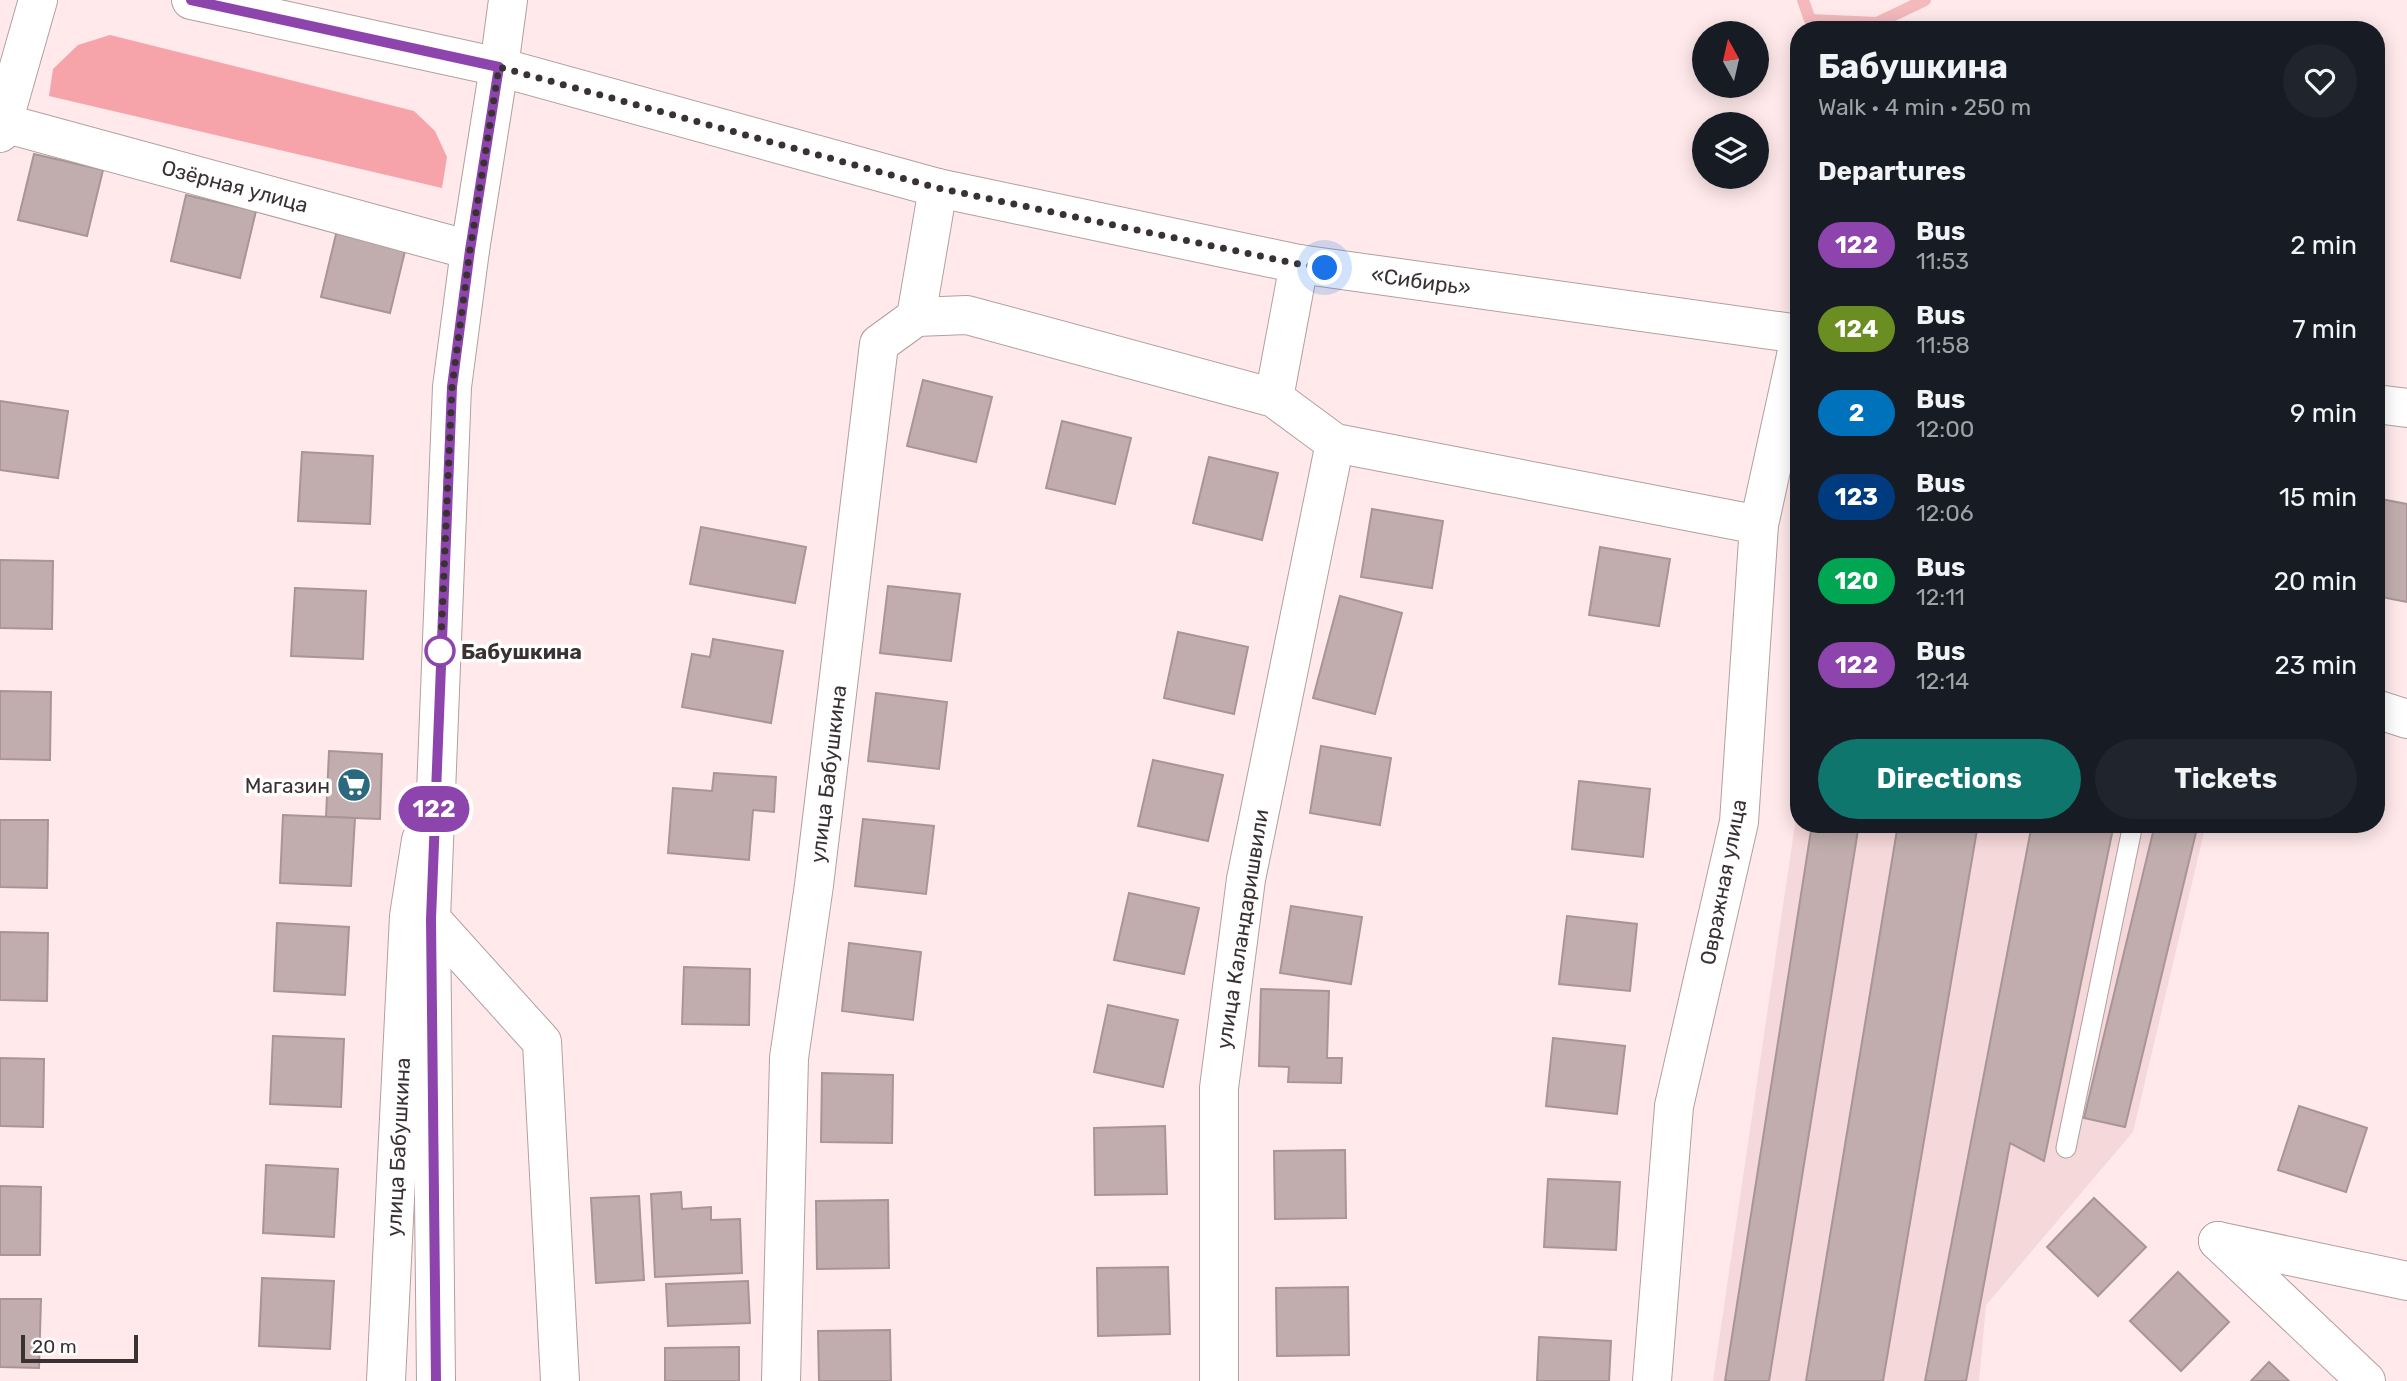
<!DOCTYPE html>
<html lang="en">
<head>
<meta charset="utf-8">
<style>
  :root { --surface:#171b24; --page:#20242c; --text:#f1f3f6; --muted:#9ea1a6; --accent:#0f766e }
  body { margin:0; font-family:Rubik,sans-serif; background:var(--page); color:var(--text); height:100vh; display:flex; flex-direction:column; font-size:26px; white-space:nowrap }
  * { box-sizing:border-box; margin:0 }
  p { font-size:23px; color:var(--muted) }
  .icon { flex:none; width:38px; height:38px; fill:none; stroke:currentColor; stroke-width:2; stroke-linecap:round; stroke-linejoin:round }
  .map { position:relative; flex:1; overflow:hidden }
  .side { position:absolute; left:1790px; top:21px; width:595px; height:812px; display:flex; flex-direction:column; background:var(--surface); border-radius:28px; box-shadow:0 4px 18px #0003 }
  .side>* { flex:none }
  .badge { padding:0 14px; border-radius:23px; font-size:24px; line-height:46px }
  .needle { width:46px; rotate:352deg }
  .tools { position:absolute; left:1692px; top:21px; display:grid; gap:14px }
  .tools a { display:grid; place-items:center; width:77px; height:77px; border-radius:50%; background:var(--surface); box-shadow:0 4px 18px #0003; font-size:35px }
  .scale { position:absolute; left:21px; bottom:18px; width:117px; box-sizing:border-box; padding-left:7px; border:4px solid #3a3232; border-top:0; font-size:19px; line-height:24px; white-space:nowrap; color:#3a3232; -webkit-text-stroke:5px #fff; paint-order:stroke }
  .you { position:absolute; width:35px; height:35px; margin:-18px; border:5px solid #fff; border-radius:50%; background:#1a73e8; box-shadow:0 0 0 10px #1a73e833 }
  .map>.badge { position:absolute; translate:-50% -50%; box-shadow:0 0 0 4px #fff }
  h2 { padding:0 28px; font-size:26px; line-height:63px }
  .round { display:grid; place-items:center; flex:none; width:74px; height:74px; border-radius:37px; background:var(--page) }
  .overview { display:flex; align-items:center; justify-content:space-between; height:119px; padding:0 28px }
  h1 { font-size:33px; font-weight:700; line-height:52px }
  .cta { display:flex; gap:14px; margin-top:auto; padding:14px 28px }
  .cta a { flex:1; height:80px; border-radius:42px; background:var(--accent); color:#fff; font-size:28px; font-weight:700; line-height:80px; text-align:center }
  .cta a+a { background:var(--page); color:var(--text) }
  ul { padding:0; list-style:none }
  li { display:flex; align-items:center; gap:21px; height:84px; padding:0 28px }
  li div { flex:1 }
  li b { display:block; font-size:26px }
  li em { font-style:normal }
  li .badge { min-width:77px; font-weight:700; text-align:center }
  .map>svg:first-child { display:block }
  .built { fill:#f5d8d9 }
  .green { fill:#f6a3aa }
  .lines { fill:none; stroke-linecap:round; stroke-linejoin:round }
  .stream { stroke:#f3b9bd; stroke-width:12 }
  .building { fill:#c1adae; stroke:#a99596; stroke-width:2 }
  .lane-casing { stroke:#b39fa0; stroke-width:21 }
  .street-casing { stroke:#b39fa0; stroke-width:40 }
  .secondary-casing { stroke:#b39fa0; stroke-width:40 }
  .primary-casing { stroke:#b39fa0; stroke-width:40 }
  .lane { stroke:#fff; stroke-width:19 }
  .street { stroke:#fff; stroke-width:38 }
  .secondary { stroke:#fff; stroke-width:38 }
  .primary { stroke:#fff; stroke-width:38 }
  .line-casing { stroke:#fff; stroke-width:16 }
  .line { stroke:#8e44ad; stroke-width:10 }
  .walk { stroke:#3a3232; stroke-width:7; stroke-dasharray:0 12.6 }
  .stop-dot { fill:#fff; stroke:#8e44ad; stroke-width:3.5 }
  .labels { text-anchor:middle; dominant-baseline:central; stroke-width:7; stroke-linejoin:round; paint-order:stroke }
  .street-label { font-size:21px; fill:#3a3232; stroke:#fff }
  .stop-label { font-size:21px; font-weight:bold; fill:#3a3232; stroke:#fff; text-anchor:start }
  .poi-label { font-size:21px; fill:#3a3232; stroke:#fff; text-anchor:end }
</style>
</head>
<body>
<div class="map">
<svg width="2407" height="1381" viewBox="0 0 2407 1381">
  <rect width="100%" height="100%" fill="#ffe9ea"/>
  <polygon class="built" points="1799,797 1799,824 2206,824 2133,1132 1986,1305 1979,1381 1713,1381"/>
  <polygon class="green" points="110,35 414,111 435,131 447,157 442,188 49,96 53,69 78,45"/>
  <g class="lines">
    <polyline class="stream" points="1803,0 1810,20 1877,23 1925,0"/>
  </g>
  <g class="building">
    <polygon points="34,154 103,170 87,236 18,220"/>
    <polygon points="186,195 256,211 240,278 171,261"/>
    <polygon points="337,230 406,247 390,313 321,297"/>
    <polygon points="923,380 992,397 976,462 907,446"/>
    <polygon points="0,401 68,411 58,478 0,470"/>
    <polygon points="1062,421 1131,438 1115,504 1046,488"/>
    <polygon points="302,452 373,456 370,524 298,521"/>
    <polygon points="1209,457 1278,473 1262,540 1193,523"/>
    <polygon points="2376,498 2407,504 2407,602 2376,596"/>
    <polygon points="1372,509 1443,521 1432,588 1361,577"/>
    <polygon points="701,527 806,547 795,603 690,584"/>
    <polygon points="1600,547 1670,559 1659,626 1589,615"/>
    <polygon points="0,560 53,561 52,629 0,628"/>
    <polygon points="888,586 960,594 951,661 880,653"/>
    <polygon points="295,588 366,591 363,659 291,656"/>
    <polygon points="1340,596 1402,613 1375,714 1313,698"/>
    <polygon points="1178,632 1248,647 1234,714 1164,698"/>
    <polygon points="713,639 783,651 771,723 682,707 692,654 710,657"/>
    <polygon points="0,691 51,692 50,760 0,759"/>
    <polygon points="876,693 947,702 939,769 868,761"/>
    <polygon points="1321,746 1391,758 1380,825 1310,813"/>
    <polygon points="329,751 382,754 380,819 326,817"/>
    <polygon points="1153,760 1223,775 1208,841 1138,826"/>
    <polygon points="2376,760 2383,762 2376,782"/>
    <polygon points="714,773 776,777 774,812 753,810 749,860 668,853 673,788 712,791"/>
    <polygon points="1579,781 1650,789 1643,857 1572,849"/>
    <polygon points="283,815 355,818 351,886 280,883"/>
    <polygon points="863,819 934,826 926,894 855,886"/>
    <polygon points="0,820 48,820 47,888 0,887"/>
    <polygon points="1812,824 1859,824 1769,1381 1725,1381"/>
    <polygon points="1898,824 1978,824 1883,1381 1806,1381"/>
    <polygon points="2032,824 2114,824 2044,1161 2010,1143 1966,1381 1925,1381"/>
    <polygon points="2155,824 2198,824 2125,1127 2084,1118"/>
    <polygon points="1129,893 1199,908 1184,974 1114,960"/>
    <polygon points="1291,906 1362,917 1351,984 1280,973"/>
    <polygon points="1567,916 1637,924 1630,991 1559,984"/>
    <polygon points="277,923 349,927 345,995 274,991"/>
    <polygon points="0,932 48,933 47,1001 0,1000"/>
    <polygon points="849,943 921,952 913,1020 842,1011"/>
    <polygon points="684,967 750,969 749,1025 682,1024"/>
    <polygon points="1261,989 1329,991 1327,1058 1342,1058 1341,1083 1288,1082 1289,1067 1259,1066"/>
    <polygon points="1108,1005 1178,1020 1163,1087 1094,1072"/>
    <polygon points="273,1036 344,1039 341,1107 270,1104"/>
    <polygon points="1553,1038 1625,1046 1617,1114 1546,1106"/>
    <polygon points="0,1058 44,1059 43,1127 0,1126"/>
    <polygon points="822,1073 893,1075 892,1143 821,1142"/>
    <polygon points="2299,1106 2367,1128 2346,1192 2278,1170"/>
    <polygon points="1165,1126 1167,1194 1095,1195 1094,1128"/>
    <polygon points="1345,1150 1346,1218 1275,1219 1274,1151"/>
    <polygon points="266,1165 338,1169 334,1237 263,1233"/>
    <polygon points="1548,1179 1620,1182 1616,1250 1544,1247"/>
    <polygon points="0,1186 41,1187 40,1255 0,1255"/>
    <polygon points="681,1192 682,1209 711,1207 711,1220 740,1219 742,1273 655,1277 651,1194"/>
    <polygon points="639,1196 644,1280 596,1283 591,1198"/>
    <polygon points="2094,1198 2146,1247 2098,1296 2047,1247"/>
    <polygon points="888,1200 889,1268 817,1269 816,1201"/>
    <polygon points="1168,1267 1170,1334 1098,1336 1097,1268"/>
    <polygon points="2178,1272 2229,1322 2181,1371 2130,1321"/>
    <polygon points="262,1278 334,1281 330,1349 259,1346"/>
    <polygon points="748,1281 750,1323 668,1326 666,1284"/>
    <polygon points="1348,1287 1349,1355 1277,1356 1276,1288"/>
    <polygon points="0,1299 41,1299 39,1368 0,1367"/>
    <polygon points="890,1330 891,1381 819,1381 818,1331"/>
    <polygon points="1539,1337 1611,1341 1609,1381 1537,1381"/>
    <polygon points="739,1347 739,1381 665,1381 665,1348"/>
    <polygon points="2269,1362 2289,1381 2251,1381"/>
  </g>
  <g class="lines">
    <g class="lane-casing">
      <polyline id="lane" points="2066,1148 2133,824"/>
    </g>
    <g class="street-casing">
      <g id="street">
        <polyline points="499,67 508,0"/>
        <polyline points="0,122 470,250"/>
        <polyline points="0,133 38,0"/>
        <polyline points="916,317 967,315 1274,398 1335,443 1759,525"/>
        <polyline points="1274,398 1299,264"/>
        <polyline points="2376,709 2407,719"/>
        <polyline points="431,919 542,1042 560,1381"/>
        <polyline points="2218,1241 2366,1381"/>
        <polyline points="2218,1241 2407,1281"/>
        <polyline points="386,1381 409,916 421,840"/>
        <polyline points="781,1381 789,1058 814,885 879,344 916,317 938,188"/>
        <polyline points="1219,1381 1219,1088 1246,879 1335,443"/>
        <polyline points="1652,1381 1674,1106 1739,822 1759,525 1799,342"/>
      </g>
    </g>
    <g class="secondary-casing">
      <polyline id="secondary" points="436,1381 431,919 452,387 470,250 499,67"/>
    </g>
    <g class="primary-casing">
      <g id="primary">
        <polyline points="191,0 499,67 938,188 1299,264 1799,334"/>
        <polyline points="2376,404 2407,408"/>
      </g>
    </g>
    <use href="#lane" class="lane"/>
    <use href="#street" class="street"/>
    <use href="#secondary" class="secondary"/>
    <use href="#primary" class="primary"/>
  </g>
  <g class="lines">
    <g class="line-casing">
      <polyline id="line" points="191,0 499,67 470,250 452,387 431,919 436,1381"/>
    </g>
    <use href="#line" class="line"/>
    <polyline class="walk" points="440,651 440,664 452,387 470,250 499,67 938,188 1298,264 1325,268"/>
  </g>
  <defs>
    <g id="supermarket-disc" transform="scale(1.75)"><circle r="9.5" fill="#2a697e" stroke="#fff"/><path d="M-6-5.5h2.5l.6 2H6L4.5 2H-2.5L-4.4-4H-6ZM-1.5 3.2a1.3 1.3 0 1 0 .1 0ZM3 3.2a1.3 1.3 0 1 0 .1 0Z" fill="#fff"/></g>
  </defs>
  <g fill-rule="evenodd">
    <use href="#supermarket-disc" x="354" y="785"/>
  </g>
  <circle class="stop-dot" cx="440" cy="651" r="14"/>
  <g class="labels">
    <g class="street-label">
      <text transform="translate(235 186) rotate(15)">Озёрная улица</text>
      <text transform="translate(1421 281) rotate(8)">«Сибирь»</text>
      <text transform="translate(828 774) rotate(-83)">улица Бабушкина</text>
      <text transform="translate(1723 882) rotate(-79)">Овражная улица</text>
      <text transform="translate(1242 929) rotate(-81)">улица Каландаришвили</text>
      <text transform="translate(398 1147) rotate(-87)">улица Бабушкина</text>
    </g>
    <g class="stop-label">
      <text x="461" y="651">Бабушкина</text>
    </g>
    <g class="poi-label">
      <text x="330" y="785">Магазин</text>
    </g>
  </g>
</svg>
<div class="tools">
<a><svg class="needle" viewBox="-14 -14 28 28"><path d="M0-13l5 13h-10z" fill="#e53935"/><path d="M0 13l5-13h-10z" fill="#9ea1a6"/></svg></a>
<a><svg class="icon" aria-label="layers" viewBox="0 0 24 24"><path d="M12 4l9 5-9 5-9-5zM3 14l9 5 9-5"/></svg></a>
</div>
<div class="scale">20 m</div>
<div class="you" style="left:1325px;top:268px"></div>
<b class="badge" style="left:434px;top:809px;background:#8e44ad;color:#fff">122</b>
<section class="side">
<div class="overview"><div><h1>Бабушкина</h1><p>Walk · 4 min · 250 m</p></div><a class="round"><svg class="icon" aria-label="heart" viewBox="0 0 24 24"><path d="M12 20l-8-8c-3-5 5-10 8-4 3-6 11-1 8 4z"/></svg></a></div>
<h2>Departures</h2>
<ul>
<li><span class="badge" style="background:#8e44ad;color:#fff">122</span><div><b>Bus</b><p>11:53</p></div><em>2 min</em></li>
<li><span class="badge" style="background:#6b8e23;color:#fff">124</span><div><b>Bus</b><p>11:58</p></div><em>7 min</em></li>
<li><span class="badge" style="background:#0072bc;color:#fff">2</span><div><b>Bus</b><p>12:00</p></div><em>9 min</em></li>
<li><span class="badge" style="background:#003b80;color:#fff">123</span><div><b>Bus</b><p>12:06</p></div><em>15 min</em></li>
<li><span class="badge" style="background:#00a651;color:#fff">120</span><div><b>Bus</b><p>12:11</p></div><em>20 min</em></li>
<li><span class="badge" style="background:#8e44ad;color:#fff">122</span><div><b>Bus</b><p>12:14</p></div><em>23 min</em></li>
</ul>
<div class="cta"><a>Directions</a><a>Tickets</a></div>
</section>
</div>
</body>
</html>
